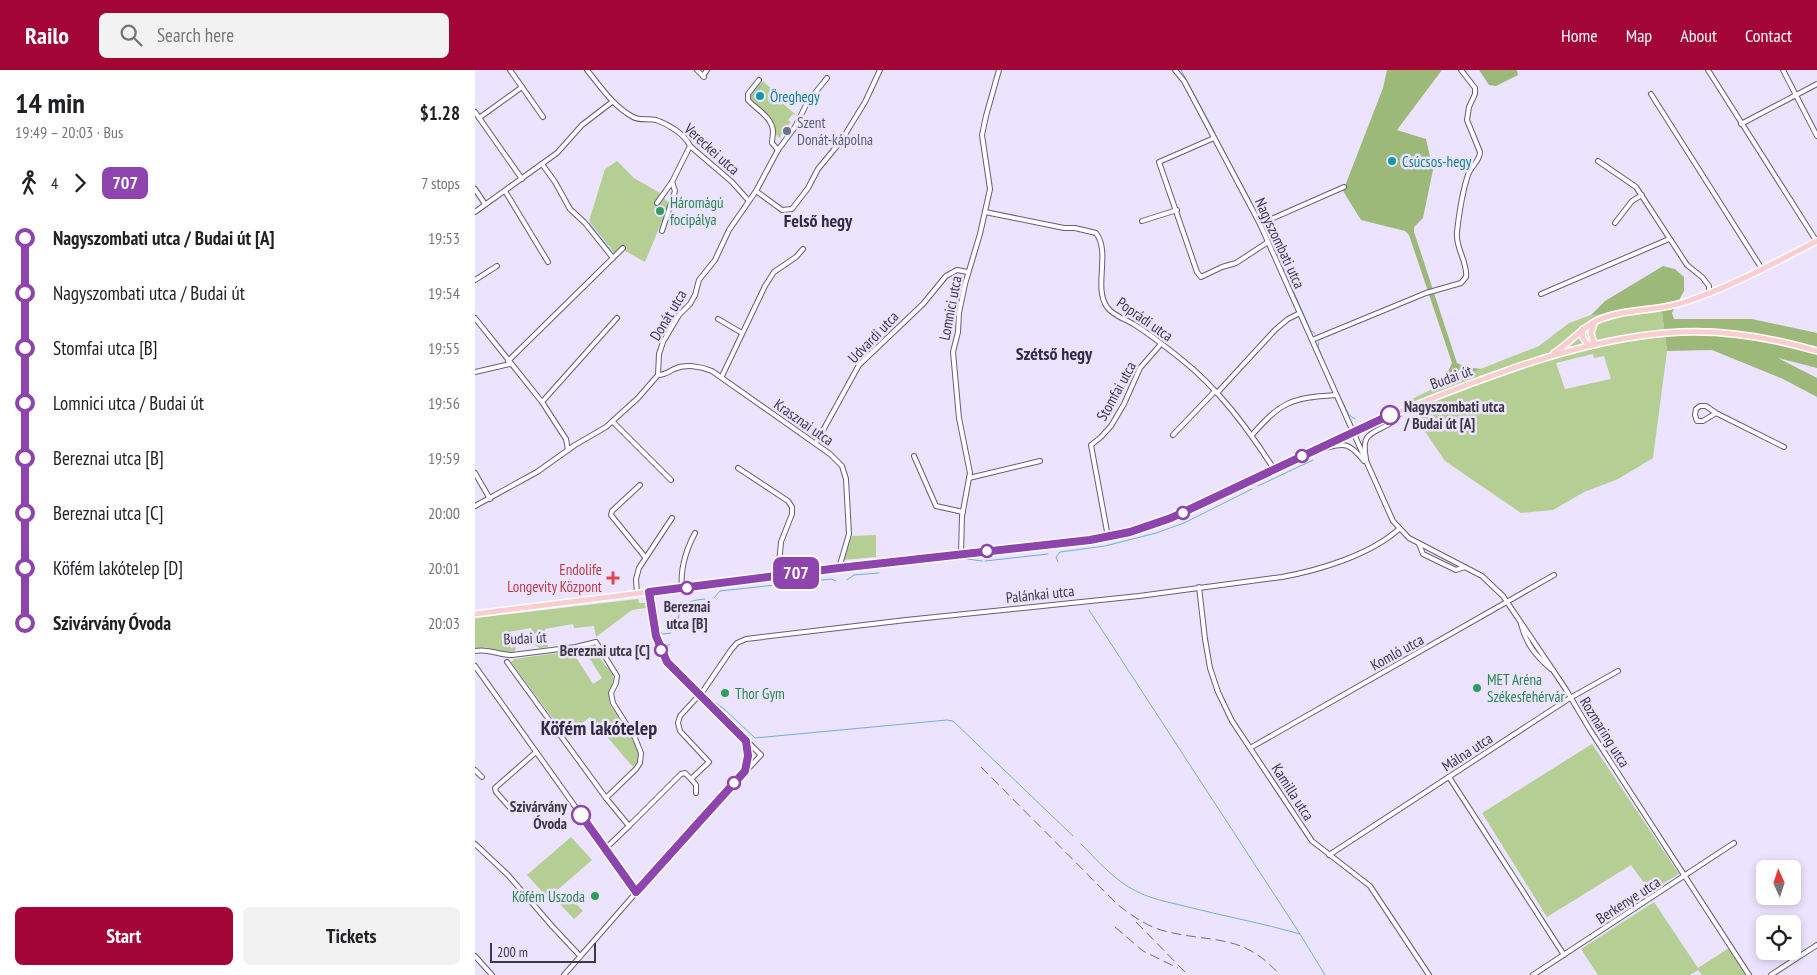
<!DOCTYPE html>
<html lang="en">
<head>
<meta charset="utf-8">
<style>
  :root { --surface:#fff; --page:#f2f2f2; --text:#202124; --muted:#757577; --accent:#a30536 }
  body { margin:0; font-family:"PT Sans Narrow",sans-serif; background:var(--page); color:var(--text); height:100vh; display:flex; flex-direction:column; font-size:19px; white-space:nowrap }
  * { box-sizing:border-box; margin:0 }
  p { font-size:16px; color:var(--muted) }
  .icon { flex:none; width:28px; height:28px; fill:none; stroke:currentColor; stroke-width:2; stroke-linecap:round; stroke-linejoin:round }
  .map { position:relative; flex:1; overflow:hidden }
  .side { display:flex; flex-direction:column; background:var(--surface); width:475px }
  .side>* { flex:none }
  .badge { padding:0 10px; border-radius:8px; font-size:18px; line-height:32px }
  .needle { width:32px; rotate:357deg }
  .buttons { position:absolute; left:1281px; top:790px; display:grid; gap:10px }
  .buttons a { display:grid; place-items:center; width:45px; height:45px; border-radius:8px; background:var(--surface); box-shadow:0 2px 8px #0003; font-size:25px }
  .scale { position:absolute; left:15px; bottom:12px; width:106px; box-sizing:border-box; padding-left:5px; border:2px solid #3c3845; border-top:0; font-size:14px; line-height:18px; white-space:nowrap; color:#3c3845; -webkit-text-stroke:4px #ece4fe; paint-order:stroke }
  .map>.badge { position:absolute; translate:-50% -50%; box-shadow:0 0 0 2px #fff }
  .legs { display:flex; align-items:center; gap:8px; height:55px; padding:0 15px; font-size:16px }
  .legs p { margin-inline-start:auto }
  .overview { display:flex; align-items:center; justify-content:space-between; height:85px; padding:0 15px }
  h1 { font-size:28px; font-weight:800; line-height:38px }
  .action { display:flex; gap:10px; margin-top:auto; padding:10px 15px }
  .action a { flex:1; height:58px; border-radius:8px; background:var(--accent); color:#fff; font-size:20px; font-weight:800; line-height:58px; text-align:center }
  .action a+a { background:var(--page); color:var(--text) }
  ul { padding:0 15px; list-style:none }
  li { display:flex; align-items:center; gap:18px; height:55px; font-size:19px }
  li i { display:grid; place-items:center; width:8px; height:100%; margin:0 6px; background:currentColor }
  li i::after { content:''; width:12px; height:12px; margin:-6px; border:4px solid; border-radius:50%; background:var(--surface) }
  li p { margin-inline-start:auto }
  li:first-child i { background:linear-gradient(#0000 50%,currentColor 0) }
  li:last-child i { background:linear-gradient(currentColor 50%,#0000 0) }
  header { display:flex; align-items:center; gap:30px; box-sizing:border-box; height:70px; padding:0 25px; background:var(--accent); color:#fff }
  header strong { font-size:24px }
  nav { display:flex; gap:28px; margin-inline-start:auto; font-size:18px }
  .search { width:350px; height:45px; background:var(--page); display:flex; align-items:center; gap:12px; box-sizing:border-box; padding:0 18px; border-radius:8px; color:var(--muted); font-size:19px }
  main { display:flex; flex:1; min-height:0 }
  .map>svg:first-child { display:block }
  .green { fill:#b4ce94; fill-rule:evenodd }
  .forest { fill:#9cb979 }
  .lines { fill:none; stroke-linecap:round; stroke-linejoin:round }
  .stream { stroke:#6db0db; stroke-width:1 }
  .minor-casing { stroke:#665d79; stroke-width:6 }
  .major-casing { stroke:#fff; stroke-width:8 }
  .minor { stroke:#fff; stroke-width:4 }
  .major { stroke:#facdd1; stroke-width:5 }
  .rail { stroke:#736d7e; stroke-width:1; stroke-dasharray:10 5; stroke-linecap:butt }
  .line-1-casing { stroke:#fff; stroke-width:11 }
  .line-1 { stroke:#8e44ad; stroke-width:8 }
  .culture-dot { fill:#0f9aa8; stroke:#ece4fe; stroke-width:2 }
  .worship-dot { fill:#6b7280; stroke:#ece4fe; stroke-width:2 }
  .leisure-dot { fill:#2e9e5b; stroke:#ece4fe; stroke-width:2 }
  .stop-1-dot { fill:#fff; stroke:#8e44ad; stroke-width:2.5 }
  .health-dot { fill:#e0444e; stroke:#ece4fe; stroke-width:2 }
  .labels { text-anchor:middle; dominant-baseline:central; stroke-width:5; stroke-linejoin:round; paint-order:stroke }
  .culture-label { font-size:15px; fill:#0d838f; stroke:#ece4fe; text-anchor:start }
  .worship-label { font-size:15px; fill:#5b616d; stroke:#ece4fe; text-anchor:start }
  .street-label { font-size:15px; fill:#3c3845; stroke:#ece4fe }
  .leisure-label { font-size:15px; fill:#27864d; stroke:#ece4fe; text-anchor:start }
  .stop-label { font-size:15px; font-weight:bold; fill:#3c3845; stroke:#ece4fe; text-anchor:end }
  .health-label { font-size:15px; fill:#be3a42; stroke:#ece4fe; text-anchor:end }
  .quarter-label { font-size:18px; font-weight:bold; fill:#322a42; stroke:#ece4fe }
  .district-label { font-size:20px; font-weight:bold; fill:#322a42; stroke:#ece4fe }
</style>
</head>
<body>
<header>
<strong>Railo</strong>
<div class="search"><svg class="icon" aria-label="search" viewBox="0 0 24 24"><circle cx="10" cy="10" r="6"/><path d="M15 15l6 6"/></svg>Search here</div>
<nav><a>Home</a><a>Map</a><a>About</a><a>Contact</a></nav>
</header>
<main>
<section class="side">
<div class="overview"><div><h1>14 min</h1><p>19:49 – 20:03 · Bus</p></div><b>$1.28</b></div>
<div class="legs"><svg class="icon" aria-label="walk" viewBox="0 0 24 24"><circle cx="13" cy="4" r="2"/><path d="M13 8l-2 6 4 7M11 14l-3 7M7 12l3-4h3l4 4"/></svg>4<svg class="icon" aria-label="forward" viewBox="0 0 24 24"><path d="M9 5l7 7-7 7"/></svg><b class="badge" style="background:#8e44ad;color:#fff">707</b><p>7 stops</p></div>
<ul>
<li><i style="color:#8e44ad"></i><b>Nagyszombati utca / Budai út [A]</b><p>19:53</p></li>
<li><i style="color:#8e44ad"></i><span>Nagyszombati utca / Budai út</span><p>19:54</p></li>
<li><i style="color:#8e44ad"></i><span>Stomfai utca [B]</span><p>19:55</p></li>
<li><i style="color:#8e44ad"></i><span>Lomnici utca / Budai út</span><p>19:56</p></li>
<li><i style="color:#8e44ad"></i><span>Bereznai utca [B]</span><p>19:59</p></li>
<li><i style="color:#8e44ad"></i><span>Bereznai utca [C]</span><p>20:00</p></li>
<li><i style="color:#8e44ad"></i><span>Köfém lakótelep [D]</span><p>20:01</p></li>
<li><i style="color:#8e44ad"></i><b>Szivárvány Óvoda</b><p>20:03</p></li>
</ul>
<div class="action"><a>Start</a><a>Tickets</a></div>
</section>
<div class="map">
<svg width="1342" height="905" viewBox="0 0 1342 905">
  <rect width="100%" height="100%" fill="#ece4fe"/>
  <g class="green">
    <path d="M 288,11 L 303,25 L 302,28 L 321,45 L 318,44 L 313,50 L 316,52 L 309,60 L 305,68 L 302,66 L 296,50 L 275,30 C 275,21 281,16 288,11 Z"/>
    <polygon points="142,91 159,108 185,123 194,134 170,192 145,178 139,183 114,151 130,99"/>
    <path d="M 1187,242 L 1192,281 L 1178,388 L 1143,409 L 1109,422 L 1078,440 L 1046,443 L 970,391 L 945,354 L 935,330 L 967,314 L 1064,276 L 1094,253 L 1116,245 ZM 1118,284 L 1119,288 L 1129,286 L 1136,309 L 1090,319 L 1081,293 Z"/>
    <polygon points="401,465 401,487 367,490 377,466"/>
    <polygon points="163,529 164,533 170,533 171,538 157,540 121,567 119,556 99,558 98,554 70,559 73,577 64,578 60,575 56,558 33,562 36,578 40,577 41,579 38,583 31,584 11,577 0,580 0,548"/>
    <path d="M 116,575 L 132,598 L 134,597 C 144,609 132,621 135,635 C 142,646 168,679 163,691 C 162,693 159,695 158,697 L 115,647 L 91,666 L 36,592 L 39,589 L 97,581 L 118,614 L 127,608 L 109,580 Z"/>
    <polygon points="1117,674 1204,804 1175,821 1156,795 1072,847 1007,743"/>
    <polygon points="96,767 117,790 73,828 52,805"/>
    <polygon points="91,824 108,841 99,849 83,832"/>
    <polygon points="1179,832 1223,898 1254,878 1271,905 1227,905 1223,900 1215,905 1123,905 1106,879"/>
  </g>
  <g class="forest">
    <polygon points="912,0 967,0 922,60 951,69 958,100 948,148 939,157 939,162 982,293 991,297 1006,299 967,314 977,293 934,165 930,161 886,150 868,121 908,18"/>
    <polygon points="1004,0 1042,0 1043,5 1021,16 1014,15"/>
    <polygon points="1188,196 1200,199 1209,207 1209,221 1197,243 1199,249 1277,249 1342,263 1342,298 1303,288 1342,308 1342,327 1308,309 1237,280 1192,281 1187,242 1116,245 1130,231"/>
  </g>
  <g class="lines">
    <g class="stream">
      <polyline points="706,0 740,63"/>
      <polyline points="277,26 286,16"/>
      <polyline points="741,66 785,148"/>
      <polyline points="114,153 136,181"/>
      <polyline points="790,157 836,261 840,263"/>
      <polyline points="844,272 843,277 853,302"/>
      <polyline points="859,315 874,345 880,349"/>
      <polyline points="894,369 896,365"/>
      <polyline points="783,416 838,390"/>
      <polyline points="492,489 507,491"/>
      <polyline points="510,491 573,484"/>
      <polyline points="583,492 581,487 585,482 630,476 681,463 709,453 777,419"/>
      <polyline points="372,510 379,505 404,503"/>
      <polyline points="239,528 245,521 356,509 361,511"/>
      <polyline points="181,536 184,561 188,564 196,563"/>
      <polyline points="614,540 825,864"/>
      <path d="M 202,559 C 204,536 207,531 230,529"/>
      <path d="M 195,574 L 191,577 C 192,592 212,607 222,617"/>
      <polyline points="233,628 248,638 280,668 472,650 478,651 598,766"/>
      <path d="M 606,774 C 622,790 640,811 661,821 C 676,829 693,832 709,836 C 748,846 787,853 825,864 L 850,905"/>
    </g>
    <g class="minor-casing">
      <g id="minor">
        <polyline points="35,0 68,47"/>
        <path d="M 112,0 C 126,17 138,36 158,47 C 165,51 174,48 181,50 C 193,54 210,64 215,76 L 257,112 L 273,130"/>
        <polyline points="222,0 229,7"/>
        <polyline points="700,0 709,11 785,154 918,451 934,468 1007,506 1028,526 1090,618 1115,660 1274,905"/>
        <polyline points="1233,0 1342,172"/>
        <polyline points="1308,0 1342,66"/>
        <polyline points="228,6 232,0"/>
        <path d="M 284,10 L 273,24 L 273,30 C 281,39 297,47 298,61 C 298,65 297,69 297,73 L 303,80"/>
        <polyline points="1176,24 1287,199"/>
        <polyline points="0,42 47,109"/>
        <polyline points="4,48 47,17"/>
        <polyline points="1266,54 1342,14"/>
        <polyline points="739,68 684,92 722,202 726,207 747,197 761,193 793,172"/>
        <polyline points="1123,91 1161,117 1212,195 1227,207 1234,216 1234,223"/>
        <polyline points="67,94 80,112 95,139 110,153 138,188"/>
        <polyline points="0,119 10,134"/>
        <polyline points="30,121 73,192"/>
        <polyline points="281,121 307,140 317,139 333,118 343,99 366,71 390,32 405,0"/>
        <polyline points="182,133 197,112 215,76"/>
        <polyline points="0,142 82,83 107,55 137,32"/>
        <path d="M 510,142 L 589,158 L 600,158 L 621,163 C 636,183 618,217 632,237 C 638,246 651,249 660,255 C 676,265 691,277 706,289 C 744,319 773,359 799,399"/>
        <polyline points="667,151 702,140"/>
        <polyline points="1140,153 1157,131 1167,125"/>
        <polyline points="785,154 869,117"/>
        <polyline points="187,161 200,121 197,112"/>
        <polyline points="0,210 22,196"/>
        <polyline points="1066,224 1194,169"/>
        <polyline points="0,248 67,332 91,369 93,380"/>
        <polyline points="243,249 267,263"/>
        <path d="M 837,270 L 951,223 L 986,213 L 991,207 C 993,192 980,178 982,162 C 984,144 987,123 993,105 C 996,96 1005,91 1005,82 L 992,50 L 994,37 L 1000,24 L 1000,18 L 986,0"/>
        <polyline points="33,291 148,178"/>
        <polyline points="0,302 35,294"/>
        <path d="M 183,305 C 190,305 193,302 199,299 C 210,294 225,296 237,301 L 355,384 L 367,396 L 371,409 L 374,464 L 364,498"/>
        <polyline points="247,306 290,216 299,202 321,187 328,179"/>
        <polyline points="742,323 800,260 813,249 825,243"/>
        <polyline points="67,332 142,248"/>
        <polyline points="1241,343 1228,351 1222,351 1220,345 1221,339 1225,336 1231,336 1241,343 1309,377"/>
        <polyline points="138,352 196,410"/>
        <polyline points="698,365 740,321"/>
        <path d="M 777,365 C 807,331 816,328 861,325"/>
        <polyline points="341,373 384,295 448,234 471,206 482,200 493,202"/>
        <path d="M 841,380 C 867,375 871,368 889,391"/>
        <polyline points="439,386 461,436 488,442"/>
        <path d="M 891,389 C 886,363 895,365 914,354 C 919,351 922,346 926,342"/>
        <polyline points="263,398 313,431 317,437 317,444 306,472 303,505"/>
        <polyline points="0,403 15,429"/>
        <polyline points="494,408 565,391"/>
        <polyline points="165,415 137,441 136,445 170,487"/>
        <polyline points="0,436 62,402 100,375 131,357 163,328 183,305 184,284 188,272 204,245 215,234 220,225 224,210 240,190 254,160 281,121 303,80 320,57 332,33 352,8"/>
        <polyline points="633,467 616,375 626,367 636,356 649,334 665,298 686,274"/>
        <polyline points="944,474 948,484 981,500 990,497"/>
        <polyline points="486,484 487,446 495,403 484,348 478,282 483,262 484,243 490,214 505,164 515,119 507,65 511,46 524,0"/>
        <polyline points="724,517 730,569 735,598 743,622 757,651 837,771 895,816 954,905"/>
        <path d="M 207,519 C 205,500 211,480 220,463"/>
        <polyline points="162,524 161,509 164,498 197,448"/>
        <path d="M 1046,554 C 1051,574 1061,586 1076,599"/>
        <path d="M 0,581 C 13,578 23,585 37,585 L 101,577 L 121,572 L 142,606 L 141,613 L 136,623 L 138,633 L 160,668 L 166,683 L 165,693 L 161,699 L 131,728 L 154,756 L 206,704 L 210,703 L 216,709 L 234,692 L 205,661 L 203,653 L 205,646 L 228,621 L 256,580 L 262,573 L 271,569 L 431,550 L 664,526 L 807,507 C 845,500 895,485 924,459"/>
        <polyline points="32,592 131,728"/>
        <polyline points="0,596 161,822"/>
        <polyline points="775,678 1079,505"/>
        <polyline points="0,700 7,707"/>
        <polyline points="974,707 1089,885"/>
        <polyline points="216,709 221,715 221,723"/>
        <polyline points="37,740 21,722 20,718 61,682"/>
        <polyline points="0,774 33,805 77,856 105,886"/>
        <polyline points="130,779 154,756"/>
        <polyline points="854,785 1095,628 1143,601"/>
        <polyline points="0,886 17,905"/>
        <polyline points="89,905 214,762 286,685 192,592 181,567 174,522"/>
        <polyline points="1058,905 1259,773"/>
        <polyline points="1296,905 1342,875"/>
      </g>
    </g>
    <g class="major-casing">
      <g id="major">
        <polyline points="1119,253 1116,263 1119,274"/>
        <path d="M 1108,259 C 1106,267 1109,271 1114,275"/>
        <path d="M 1079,283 C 1094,274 1105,259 1121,251 C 1149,238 1181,242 1210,232 C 1256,217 1299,193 1342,171"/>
        <path d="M 0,544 L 364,498 L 615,470 C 681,460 738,428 798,399 C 872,364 947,330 1025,303 C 1083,282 1143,265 1205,262 C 1251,260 1298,268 1342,281"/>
      </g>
    </g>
    <use href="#minor" class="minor"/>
    <use href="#major" class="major"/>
    <g class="rail">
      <path d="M 506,697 L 643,835 C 656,845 670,855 686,860 C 735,874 766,861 805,905"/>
      <polyline points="661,852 713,905"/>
      <polyline points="640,857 668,881 703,898"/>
    </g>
  </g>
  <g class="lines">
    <g class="line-1-casing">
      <polyline id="line-1" points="106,745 161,822 270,701 273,686 271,671 192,592 181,566 174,522 364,498 615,470 655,462 696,448 915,345"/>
    </g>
    <use href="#line-1" class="line-1"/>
  </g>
  <g class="culture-dot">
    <circle cx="285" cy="26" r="5"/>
    <circle cx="917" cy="91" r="5"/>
  </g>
  <circle class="worship-dot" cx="312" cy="61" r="5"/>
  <g class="leisure-dot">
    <circle cx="185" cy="141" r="5"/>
    <circle cx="1002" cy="618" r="5"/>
    <circle cx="250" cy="623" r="5"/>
    <circle cx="120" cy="826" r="5"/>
  </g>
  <g class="stop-1-dot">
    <circle cx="915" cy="345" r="9"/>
    <circle cx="827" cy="386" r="6"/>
    <circle cx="708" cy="443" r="6"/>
    <circle cx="512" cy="481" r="6"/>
    <circle cx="212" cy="518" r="6"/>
    <circle cx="186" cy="580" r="6"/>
    <circle cx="259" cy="713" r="6"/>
    <circle cx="106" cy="745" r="9"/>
  </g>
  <path class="health-dot" d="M135.5 500.5h5v5h5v5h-5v5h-5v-5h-5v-5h5z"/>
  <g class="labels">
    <g class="culture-label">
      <text x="295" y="26">Öreghegy</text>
      <text x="927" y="91">Csúcsos-hegy</text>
    </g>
    <g class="worship-label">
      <text x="322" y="52">Szent<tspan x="322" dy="17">Donát-kápolna</tspan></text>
    </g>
    <g class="street-label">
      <text transform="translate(237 79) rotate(42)">Vereckei utca</text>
      <text transform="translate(805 173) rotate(65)">Nagyszombati utca</text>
      <text transform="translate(475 238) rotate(-79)">Lomnici utca</text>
      <text transform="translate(193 245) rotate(-59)">Donát utca</text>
      <text transform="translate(670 249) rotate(35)">Poprádi utca</text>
      <text transform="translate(398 267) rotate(-46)">Udvardi utca</text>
      <text transform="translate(976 307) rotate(-20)">Budai út</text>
      <text transform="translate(641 321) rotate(-61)">Stomfai utca</text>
      <text transform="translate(329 352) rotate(35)">Krasznai utca</text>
      <text transform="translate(565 524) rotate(-6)">Palánkai utca</text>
      <text transform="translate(50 568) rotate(-3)">Budai út</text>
      <text transform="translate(922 582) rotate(-29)">Komló utca</text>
      <text transform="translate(1130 662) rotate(58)">Rozmaring utca</text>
      <text transform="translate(992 682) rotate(-33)">Málna utca</text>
      <text transform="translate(818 722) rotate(57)">Kamilla utca</text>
      <text transform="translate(1153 830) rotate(-33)">Berkenye utca</text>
    </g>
    <g class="leisure-label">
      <text x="195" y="132">Háromágú<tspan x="195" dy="17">focipálya</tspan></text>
      <text x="1012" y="609">MET Aréna<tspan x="1012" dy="17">Székesfehérvár</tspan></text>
      <text x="260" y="623">Thor Gym</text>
      <text x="110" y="826" text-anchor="end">Köfém Uszoda</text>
    </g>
    <g class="stop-label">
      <text x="929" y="336" text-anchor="start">Nagyszombati utca<tspan x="929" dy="17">/ Budai út [A]</tspan></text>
      <text x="212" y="536" text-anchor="middle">Bereznai<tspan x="212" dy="17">utca [B]</tspan></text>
      <text x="175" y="580">Bereznai utca [C]</text>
      <text x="92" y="736">Szivárvány<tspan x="92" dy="17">Óvoda</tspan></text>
    </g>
    <g class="health-label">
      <text x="127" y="499">Endolife<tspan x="127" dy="17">Longevity Központ</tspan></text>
    </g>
    <g class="quarter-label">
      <text x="343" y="150">Felső hegy</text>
      <text x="579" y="283">Szétső hegy</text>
    </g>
    <g class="district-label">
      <text x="124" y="658">Köfém lakótelep</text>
    </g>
  </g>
</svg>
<div class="buttons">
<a><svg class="needle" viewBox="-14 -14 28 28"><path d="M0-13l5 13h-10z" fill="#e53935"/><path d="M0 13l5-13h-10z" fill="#757577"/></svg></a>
<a><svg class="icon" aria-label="locate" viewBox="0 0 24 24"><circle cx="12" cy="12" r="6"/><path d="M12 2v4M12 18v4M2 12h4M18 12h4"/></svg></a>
</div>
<div class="scale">200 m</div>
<b class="badge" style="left:321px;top:503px;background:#8e44ad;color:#fff">707</b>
</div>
</main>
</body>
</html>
